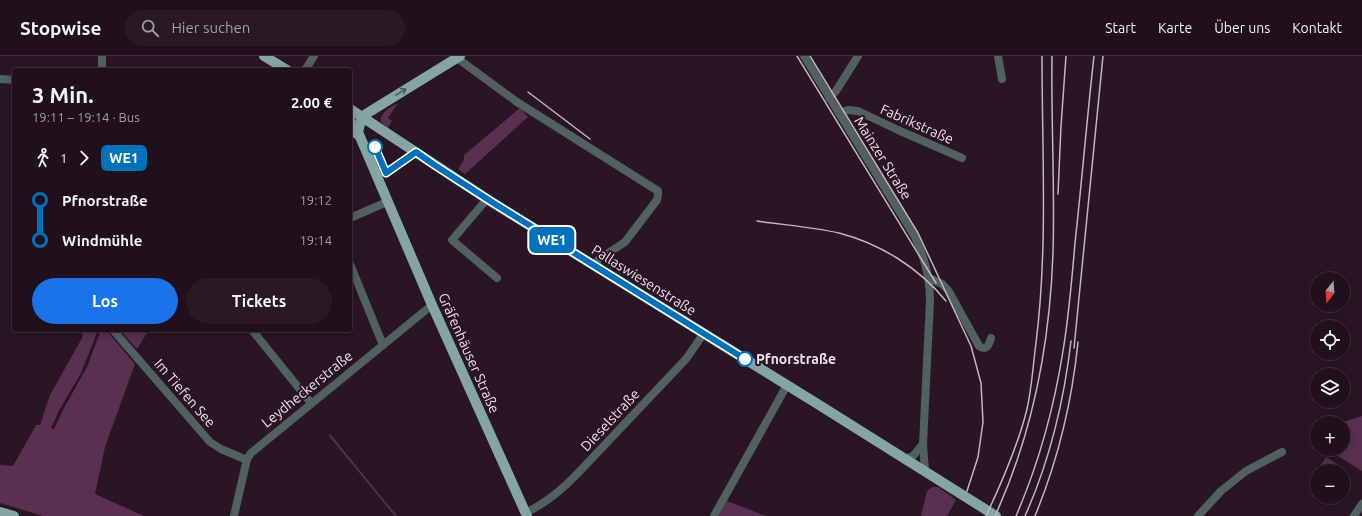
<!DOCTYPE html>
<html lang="de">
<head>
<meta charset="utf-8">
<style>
  :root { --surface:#20101c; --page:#281925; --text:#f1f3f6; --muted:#a29da3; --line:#3d303b; --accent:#1a73e8 }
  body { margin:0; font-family:Ubuntu,sans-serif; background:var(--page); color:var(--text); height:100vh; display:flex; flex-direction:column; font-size:15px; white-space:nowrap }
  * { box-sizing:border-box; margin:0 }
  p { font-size:13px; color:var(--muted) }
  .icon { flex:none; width:22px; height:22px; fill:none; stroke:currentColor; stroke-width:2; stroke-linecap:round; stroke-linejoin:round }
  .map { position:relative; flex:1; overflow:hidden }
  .drawer { position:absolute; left:12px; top:12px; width:340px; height:264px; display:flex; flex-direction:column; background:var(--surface); border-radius:4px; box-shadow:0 2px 10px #0003,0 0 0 1px var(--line) }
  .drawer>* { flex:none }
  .badge { padding:0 8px; border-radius:6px; font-size:14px; line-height:26px }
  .needle { width:26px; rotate:197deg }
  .tools { position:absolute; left:1310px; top:216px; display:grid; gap:8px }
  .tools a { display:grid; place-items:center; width:40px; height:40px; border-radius:50%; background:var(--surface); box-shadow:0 2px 10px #0003,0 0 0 1px var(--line); font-size:20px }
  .map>.badge { position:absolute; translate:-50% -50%; box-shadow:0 0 0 2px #fff }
  .legs { display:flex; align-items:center; gap:6px; height:44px; padding:0 20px; font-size:13px }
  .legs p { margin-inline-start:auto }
  .overview { display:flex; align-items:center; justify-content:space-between; height:68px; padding:0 20px }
  h1 { font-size:22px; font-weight:700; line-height:30px }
  .cta { display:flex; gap:8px; margin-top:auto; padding:8px 20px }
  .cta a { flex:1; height:46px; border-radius:24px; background:var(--accent); color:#fff; font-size:16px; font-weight:700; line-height:46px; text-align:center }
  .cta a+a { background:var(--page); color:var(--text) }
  ul { padding:0 20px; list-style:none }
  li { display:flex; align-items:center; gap:14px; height:40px; font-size:15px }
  li i { display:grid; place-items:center; width:6px; height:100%; margin:0 5px; background:currentColor }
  li i::after { content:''; width:10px; height:10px; margin:-5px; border:3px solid; border-radius:50%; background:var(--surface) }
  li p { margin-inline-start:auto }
  li:first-child i { background:linear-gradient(#0000 50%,currentColor 0) }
  li:last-child i { background:linear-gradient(currentColor 50%,#0000 0) }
  header { display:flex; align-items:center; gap:24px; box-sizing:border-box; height:56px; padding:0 20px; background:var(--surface); border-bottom:1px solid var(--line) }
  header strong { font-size:19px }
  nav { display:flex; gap:22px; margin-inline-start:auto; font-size:14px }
  .search { width:280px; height:36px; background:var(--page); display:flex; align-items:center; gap:10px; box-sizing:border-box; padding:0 14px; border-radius:22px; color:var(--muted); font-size:15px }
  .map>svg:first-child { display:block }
  .green { fill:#593050 }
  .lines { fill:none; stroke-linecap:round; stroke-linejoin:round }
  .minor { stroke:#51615f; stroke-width:8 }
  .major { stroke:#84a5a2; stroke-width:10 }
  .rail { stroke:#c4b4c0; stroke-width:1.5 }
  .oneway { stroke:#52565d }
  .line-1-casing { stroke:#fff; stroke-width:9 }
  .line-1 { stroke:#0072bc; stroke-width:6 }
  .stop-1-dot { fill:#fff; stroke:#0072bc; stroke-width:2 }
  .labels { text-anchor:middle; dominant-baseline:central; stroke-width:4; stroke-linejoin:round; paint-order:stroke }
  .street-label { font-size:14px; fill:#efe0eb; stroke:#2a1525 }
  .stop-label { font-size:14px; font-weight:bold; fill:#efe0eb; stroke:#2a1525; text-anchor:start }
</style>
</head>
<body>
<header>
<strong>Stopwise</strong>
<div class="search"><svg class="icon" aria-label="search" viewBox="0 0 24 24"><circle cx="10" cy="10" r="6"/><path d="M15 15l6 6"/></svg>Hier suchen</div>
<nav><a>Start</a><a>Karte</a><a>Über uns</a><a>Kontakt</a></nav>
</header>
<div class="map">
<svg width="1362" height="460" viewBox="0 0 1362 460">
  <rect width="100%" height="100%" fill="#2a1525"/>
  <g class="green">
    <path d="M 398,47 L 388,62 L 392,65 L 388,72 L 381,66 C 380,56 390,52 398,47 Z"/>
    <polygon points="520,52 528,61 465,118 458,113 464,104 464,99"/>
    <polygon points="83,274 98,274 81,317 60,353 51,372 54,373 64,352 87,311 101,274 106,274 135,308 105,391 95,438 144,460 43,460 0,447 0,409 13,410 36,369 40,369 50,339 82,282"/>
    <polygon points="120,274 149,274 137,293"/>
    <polygon points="1362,360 1362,415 1327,393 1343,393 1343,367 1340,367"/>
    <polygon points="330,378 397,460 395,460 329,380"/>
    <polygon points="1326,401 1346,414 1343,418 1343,415 1317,415"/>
    <polygon points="932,431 938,431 956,444 947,460 921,460 927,435"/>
    <polygon points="727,445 766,460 719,460"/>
  </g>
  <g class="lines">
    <g class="minor">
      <path d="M 804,0 L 915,181 C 925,202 930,222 930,245 L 923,388 L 925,415"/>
      <polyline points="998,0 1002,23"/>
      <polyline points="457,2 517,46 658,135 658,139 657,144 625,186 599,203 594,210"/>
      <polyline points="102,14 102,0"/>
      <polyline points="305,14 314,0"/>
      <polyline points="0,23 14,24"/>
      <polyline points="829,42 836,35 858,0"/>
      <polyline points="839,57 848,54 858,55 898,74 962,102"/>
      <polyline points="487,143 452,184 497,222"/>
      <polyline points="350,162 387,146"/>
      <polyline points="350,208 383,289"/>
      <path d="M 929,222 L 942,228 L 948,234 L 979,290 C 987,295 989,289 991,282"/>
      <polyline points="113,274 210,386 221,393 247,404"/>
      <polyline points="252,274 311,347"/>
      <polyline points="905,403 913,400 923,388"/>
      <path d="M 525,457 C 547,447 563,433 579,416 L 686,303 L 704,277"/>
      <polyline points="234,460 247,403 251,397 432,249"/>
      <polyline points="714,460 787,329"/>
      <polyline points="1198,460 1221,435 1246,415 1282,396"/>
      <polyline points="1354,460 1362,448"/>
    </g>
    <g class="major">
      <polyline points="264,0 287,14"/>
      <polyline points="460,0 366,58 361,64 358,76 432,249 527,460"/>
      <polyline points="350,53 487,143 816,347 996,460"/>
      <polyline points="350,64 354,75 358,79"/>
      <polyline points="0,456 14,460"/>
    </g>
    <g class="rail">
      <polyline points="797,0 936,227"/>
      <polyline points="810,0 918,177 971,290 981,327 983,366 978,401 967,435"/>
      <polyline points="528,36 590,83"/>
      <polyline points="1058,138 1061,70 1066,0"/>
      <path d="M 757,165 C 784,169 812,171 839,177 C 881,188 919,212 946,245"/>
      <polyline points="1074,292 1103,0"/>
      <path d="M 986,460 C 1002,426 1018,390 1027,353 C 1032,331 1033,309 1036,287 C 1048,191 1042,96 1042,0"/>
      <path d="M 995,460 C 1033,377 1050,287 1053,196 C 1055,131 1051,65 1052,0"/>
      <path d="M 1016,460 C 1039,407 1054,352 1063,295 C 1069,259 1072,223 1075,187 C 1082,124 1087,62 1094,0"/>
      <path d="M 1025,460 C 1050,404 1064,345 1071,285"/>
      <path d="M 1035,460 C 1058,404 1072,346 1078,286"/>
    </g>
  </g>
  <defs><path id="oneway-shaft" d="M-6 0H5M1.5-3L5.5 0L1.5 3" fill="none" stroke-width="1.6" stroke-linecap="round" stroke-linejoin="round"/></defs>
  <use class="oneway" href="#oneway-shaft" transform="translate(401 36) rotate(-31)"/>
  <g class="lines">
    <g class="line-1-casing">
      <polyline id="line-1" points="375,91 386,117 416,96 433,108 495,148 745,303"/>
    </g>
    <use href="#line-1" class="line-1"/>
  </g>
  <g class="stop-1-dot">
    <circle cx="375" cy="91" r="7"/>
    <circle cx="745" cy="303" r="7"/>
  </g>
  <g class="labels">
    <g class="street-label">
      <text transform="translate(917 68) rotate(24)">Fabrikstraße</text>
      <text transform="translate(883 102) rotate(58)">Mainzer Straße</text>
      <text transform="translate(644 224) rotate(32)">Pallaswiesenstraße</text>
      <text transform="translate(469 297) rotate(66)">Gräfenhäuser Straße</text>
      <text transform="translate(307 333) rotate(-39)">Leydheckerstraße</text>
      <text transform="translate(185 337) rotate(49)">Im Tiefen See</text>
      <text transform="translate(610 364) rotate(-47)">Dieselstraße</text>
    </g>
    <g class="stop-label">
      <text x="756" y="303">Pfnorstraße</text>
    </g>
  </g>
</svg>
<div class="tools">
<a><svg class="needle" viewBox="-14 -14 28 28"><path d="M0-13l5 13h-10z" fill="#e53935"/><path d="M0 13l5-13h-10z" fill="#a29da3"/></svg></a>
<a><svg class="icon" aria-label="locate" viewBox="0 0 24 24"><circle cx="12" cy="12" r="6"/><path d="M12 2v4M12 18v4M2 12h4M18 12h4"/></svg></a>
<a><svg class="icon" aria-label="layers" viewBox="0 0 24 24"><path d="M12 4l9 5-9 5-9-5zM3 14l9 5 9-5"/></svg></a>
<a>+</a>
<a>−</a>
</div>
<b class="badge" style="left:552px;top:184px;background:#0072bc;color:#fff">WE1</b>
<section class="drawer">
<div class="overview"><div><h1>3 Min.</h1><p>19:11 – 19:14 · Bus</p></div><b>2.00 €</b></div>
<div class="legs"><svg class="icon" aria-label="walk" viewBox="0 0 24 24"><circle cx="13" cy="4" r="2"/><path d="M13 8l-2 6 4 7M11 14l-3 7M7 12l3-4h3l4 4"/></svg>1<svg class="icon" aria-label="forward" viewBox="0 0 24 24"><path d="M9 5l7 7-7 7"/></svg><b class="badge" style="background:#0072bc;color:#fff">WE1</b></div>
<ul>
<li><i style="color:#0072bc"></i><b>Pfnorstraße</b><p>19:12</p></li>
<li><i style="color:#0072bc"></i><b>Windmühle</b><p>19:14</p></li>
</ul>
<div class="cta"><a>Los</a><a>Tickets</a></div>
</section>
</div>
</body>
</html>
